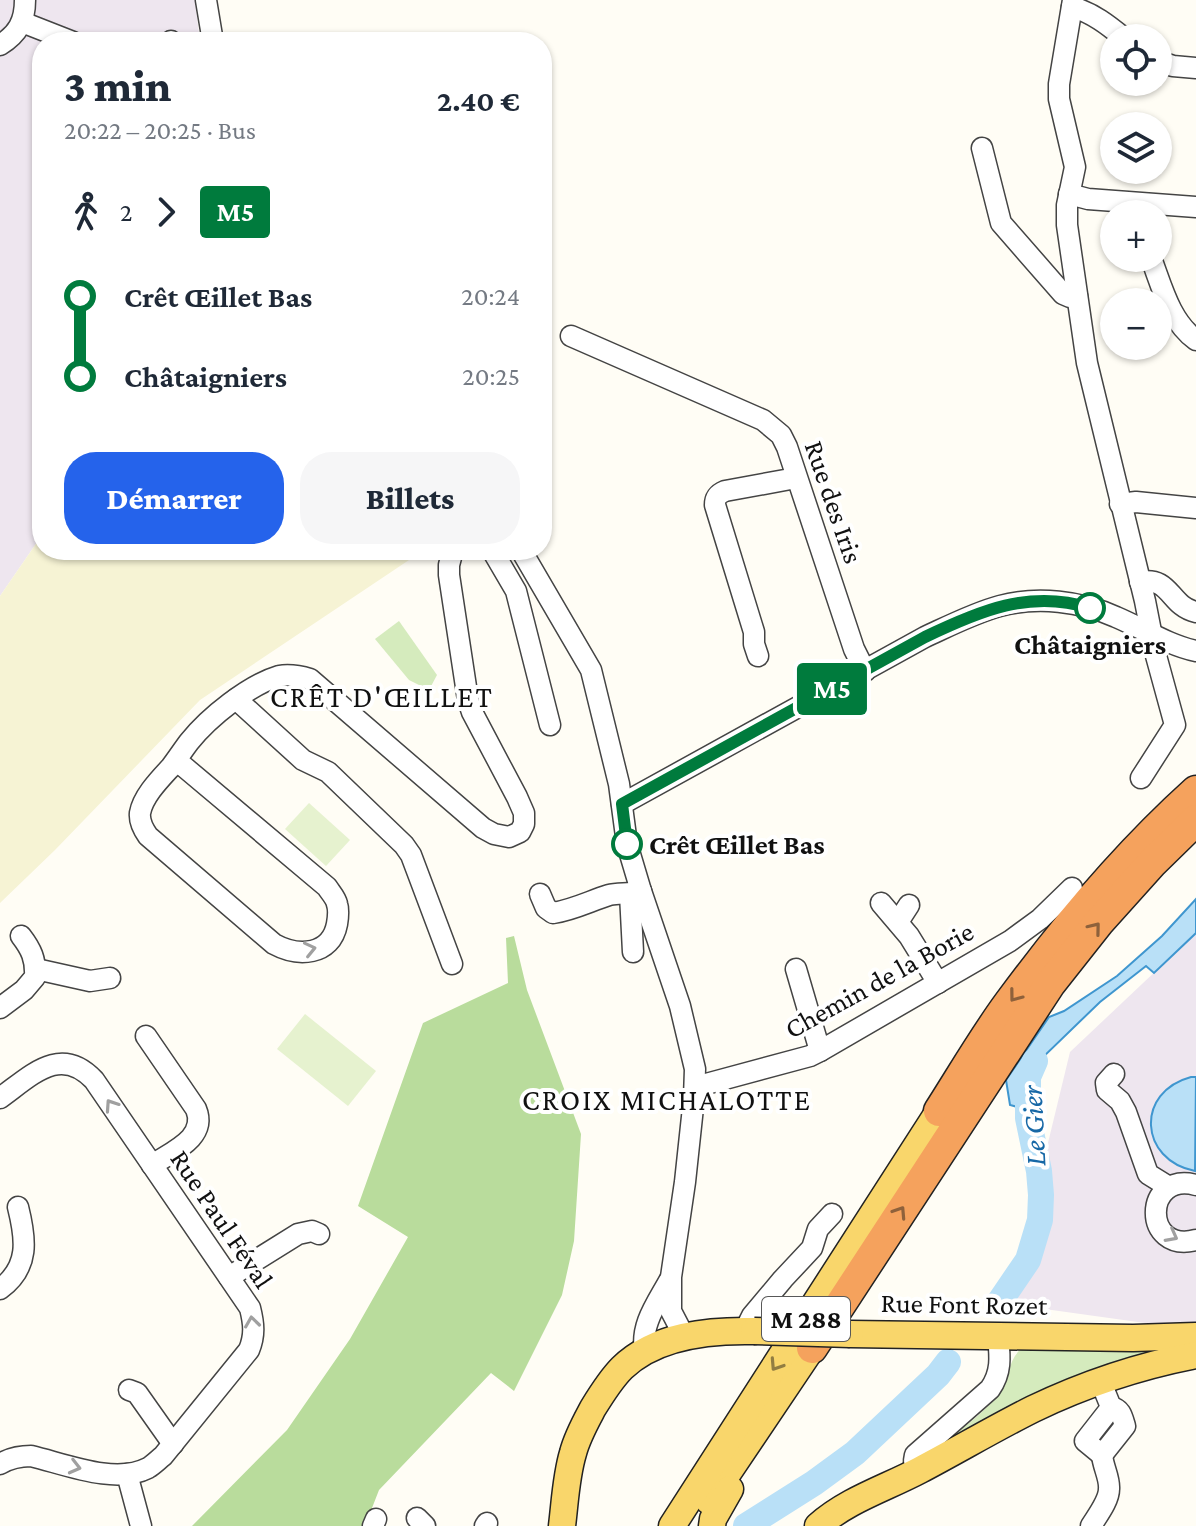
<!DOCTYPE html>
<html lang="fr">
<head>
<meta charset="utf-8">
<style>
  :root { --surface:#fff; --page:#f6f6f7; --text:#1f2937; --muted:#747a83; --accent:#2563eb }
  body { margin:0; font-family:"Crimson Pro",serif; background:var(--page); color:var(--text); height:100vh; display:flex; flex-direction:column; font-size:30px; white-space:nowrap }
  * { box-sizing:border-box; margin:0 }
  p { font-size:26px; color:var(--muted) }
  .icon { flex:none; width:44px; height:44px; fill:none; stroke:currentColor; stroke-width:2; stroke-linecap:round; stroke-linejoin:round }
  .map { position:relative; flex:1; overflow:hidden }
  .side { position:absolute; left:32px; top:32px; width:520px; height:528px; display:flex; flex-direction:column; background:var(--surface); border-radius:32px; box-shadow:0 2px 6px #0004 }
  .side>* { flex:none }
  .badge { padding:0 16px; border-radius:6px; font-size:28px; line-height:52px }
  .tools { position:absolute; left:1100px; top:24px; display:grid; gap:16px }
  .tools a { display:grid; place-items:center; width:72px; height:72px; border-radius:50%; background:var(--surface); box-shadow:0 2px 6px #0004; font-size:40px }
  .map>.badge { position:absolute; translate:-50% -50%; box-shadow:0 0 0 4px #fff }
  .legs { display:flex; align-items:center; gap:12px; height:88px; padding:0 32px; font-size:26px }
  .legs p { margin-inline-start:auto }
  .overview { display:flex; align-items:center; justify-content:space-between; height:136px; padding:0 32px }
  h1 { font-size:44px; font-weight:800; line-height:60px }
  .primary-button { display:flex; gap:16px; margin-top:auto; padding:16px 32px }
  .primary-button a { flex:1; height:92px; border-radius:32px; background:var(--accent); color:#fff; font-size:32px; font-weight:800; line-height:92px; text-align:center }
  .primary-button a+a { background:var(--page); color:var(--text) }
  ul { padding:0 32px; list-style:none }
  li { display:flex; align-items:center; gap:28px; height:80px; font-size:30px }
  li i { display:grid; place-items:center; width:12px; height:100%; margin:0 10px; background:currentColor }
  li i::after { content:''; width:20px; height:20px; margin:-10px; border:6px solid; border-radius:50%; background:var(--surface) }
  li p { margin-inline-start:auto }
  li:first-child i { background:linear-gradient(#0000 50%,currentColor 0) }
  li:last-child i { background:linear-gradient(currentColor 50%,#0000 0) }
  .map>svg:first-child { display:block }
  .industrial { fill:#eee6ef }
  .farmland { fill:#f6f3d4 }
  .green { fill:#d5ebbd }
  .forest { fill:#b9dc9c }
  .pitch { fill:#e6f2cf }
  .water { fill:#b9e0f7; stroke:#3f96cf; stroke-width:2 }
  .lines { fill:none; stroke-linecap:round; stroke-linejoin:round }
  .river { stroke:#b9e0f7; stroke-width:26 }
  .minor-casing { stroke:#444; stroke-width:23 }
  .major-casing { stroke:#222; stroke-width:29 }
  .highway-casing { stroke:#222; stroke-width:33 }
  .minor { stroke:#fff; stroke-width:20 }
  .major { stroke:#f9d66b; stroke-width:26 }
  .highway { stroke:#f5a25d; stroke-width:30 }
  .major-bridge-casing { stroke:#222; stroke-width:29; stroke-linecap:butt }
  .major-bridge { stroke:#f9d66b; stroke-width:26 }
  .oneway { stroke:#8e613b }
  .oneway2 { stroke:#a0a0a0 }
  .oneway3 { stroke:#917d42 }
  .line-1-casing { stroke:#fff; stroke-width:18 }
  .line-1 { stroke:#007b3d; stroke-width:12 }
  .stop-1-dot { fill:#fff; stroke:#007b3d; stroke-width:4 }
  .labels { text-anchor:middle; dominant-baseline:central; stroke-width:8; stroke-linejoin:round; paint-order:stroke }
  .shield { fill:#fff; stroke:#585858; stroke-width:2 }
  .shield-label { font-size:26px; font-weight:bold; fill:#111 }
  .street-label { font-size:28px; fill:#111; stroke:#fff }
  .stop-label { font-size:28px; font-weight:bold; fill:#111; stroke:#fff }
  .neighbourhood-label { font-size:30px; letter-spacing:2px; fill:#111; stroke:#fff }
  .water-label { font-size:30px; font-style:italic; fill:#1768a6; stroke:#fff }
</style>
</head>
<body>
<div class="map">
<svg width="1196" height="1526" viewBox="0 0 1196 1526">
  <rect width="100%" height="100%" fill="#fffdf5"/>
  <g class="industrial">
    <polygon points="0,0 195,0 200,42 42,42 42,535 0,596"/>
    <polygon points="1196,933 1196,1325 1145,1323 1009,1304 1070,1052"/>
  </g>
  <polygon class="farmland" points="42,535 42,550 424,550 200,700 55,850 0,903 0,596"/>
  <g class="green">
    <polygon points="399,621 437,675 429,690 409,680 375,639"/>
    <path d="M 1021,1349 L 1155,1350 L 1155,1352 L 938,1448 C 956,1433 990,1409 1001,1390 C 1010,1376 1008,1360 1021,1349 Z"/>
  </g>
  <polygon class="forest" points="514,936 527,990 581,1134 574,1241 562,1295 514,1391 491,1373 379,1490 365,1526 192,1526 287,1430 350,1339 408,1237 358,1206 423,1023 508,983 506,938"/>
  <g class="pitch">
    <polygon points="309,803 350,840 326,866 285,829"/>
    <polygon points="305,1014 376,1071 348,1106 277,1049"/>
  </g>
  <g class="water">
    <polygon points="1196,899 1196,933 1154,973 1146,966 1100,1002 1041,1059 1033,1074 1025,1109 1010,1105 1006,1080 1049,1017 1064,1011 1117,976 1162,936"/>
    <path d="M 1191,1077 L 1196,1077 L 1195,1171 C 1139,1160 1135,1092 1191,1077 Z"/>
  </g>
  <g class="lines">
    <g class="river">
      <polyline points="998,1304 1028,1260 1040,1220 1041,1195 1039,1171 1028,1118 1028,1077 1035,1061"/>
      <polyline points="746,1526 814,1483 855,1453 938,1375 948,1362"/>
    </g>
    <g class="minor-casing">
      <g id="minor">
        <polyline points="206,0 213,42"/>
        <polyline points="1073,0 1059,84 1059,99 1075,167 1067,205 1067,225 1087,363 1145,601 1155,652 1175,725 1141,778"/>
        <path d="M 1072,7 C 1093,13 1108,25 1124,38"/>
        <polyline points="22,22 73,42"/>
        <polyline points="171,42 171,41"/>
        <path d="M 0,45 C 18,34 25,21 25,0"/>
        <polyline points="1158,61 1173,66 1196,68"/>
        <polyline points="982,148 1001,223 1063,294 1070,297 1077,296"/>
        <polyline points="1069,194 1088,199 1196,207"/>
        <path d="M 1151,258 C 1162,287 1170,321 1196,340"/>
        <polyline points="571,336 763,420 781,435 787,447 854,649 865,671"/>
        <polyline points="1120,504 1136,502 1196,508"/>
        <polyline points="492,550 516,591 550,725"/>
        <polyline points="521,550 591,670 619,784 627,844 641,891 680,1006 695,1069 694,1098 685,1182 671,1277 671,1311 684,1336"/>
        <path d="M 1140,582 C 1171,576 1169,606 1196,612"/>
        <path d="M 758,656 L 754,644 L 754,632 L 715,505 C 715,497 718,494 725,491 L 796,478"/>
        <polyline points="236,699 303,760 328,772 404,845 411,855 452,964"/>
        <path d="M 176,760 L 327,887 C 330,892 336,898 337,904 C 339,910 338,918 337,924 C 331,956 298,957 274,944 L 148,836 C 143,829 139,822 140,813 C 143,796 160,779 171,767 C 177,759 183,750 189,742 C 209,717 249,685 279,676 C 290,674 300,676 310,679 L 483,828 L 494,834 L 509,837 L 520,832 L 524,824 L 524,813 L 517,797 L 472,712 L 468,700 L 449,575 L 449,565 L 453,550"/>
        <path d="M 622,804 L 925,637 C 949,626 974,613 1000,606 C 1037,596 1081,601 1116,617 C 1142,628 1168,645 1196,651"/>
        <path d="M 540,894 L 546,908 L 553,913 C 573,910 590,901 609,895 C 619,892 628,895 641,891"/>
        <polyline points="630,894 633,952"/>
        <polyline points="881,903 909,936 938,983"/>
        <polyline points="898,922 909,905"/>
        <polyline points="36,969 90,981 110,978"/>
        <polyline points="796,969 820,1051"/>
        <path d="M 0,1008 L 24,990 L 35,977 C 36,959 31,949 21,936"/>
        <path d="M 146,1036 L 196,1109 C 208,1138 171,1152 152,1165"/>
        <polyline points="1114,1074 1106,1083 1107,1090 1120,1101 1126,1112 1148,1174 1169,1187"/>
        <polyline points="695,1087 810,1056 820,1051 1010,941 1040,919 1072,888"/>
        <path d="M 0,1098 C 31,1076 60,1044 94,1080 L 250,1308 C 254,1324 255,1335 249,1350 L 163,1456 C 158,1460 153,1465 148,1468 C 115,1485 65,1464 31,1456 C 19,1456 10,1458 0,1464"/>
        <path d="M 1196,1185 C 1143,1171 1142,1254 1196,1240"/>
        <polyline points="229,1277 298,1234 312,1231 319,1234"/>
        <path d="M 0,1289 C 30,1267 26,1239 18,1207"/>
        <polyline points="748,1331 749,1322 752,1316 783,1279 812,1248 818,1229 832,1214"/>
        <path d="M 645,1352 C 640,1325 657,1303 669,1281"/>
        <path d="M 1100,1380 L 1111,1407 C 1121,1409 1122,1416 1125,1426 L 1102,1455 L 1085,1441 L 1110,1409 L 1111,1407"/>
        <polyline points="129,1390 137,1393 173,1444"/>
        <path d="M 919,1471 L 914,1461 L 915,1455 L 990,1389 C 1002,1372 1000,1356 998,1336"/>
        <polyline points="127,1474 141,1526"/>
        <polyline points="417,1518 425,1526"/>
        <polyline points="373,1526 376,1519"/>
        <polyline points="485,1526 487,1523"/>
        <path d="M 1091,1526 C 1097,1516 1109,1501 1109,1489 C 1110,1478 1103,1467 1102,1455"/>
      </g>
    </g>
    <g class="major-casing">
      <g id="major">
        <polyline points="850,1334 1133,1338 1196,1336"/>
        <polyline points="709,1501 812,1348"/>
        <path d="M 562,1526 C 565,1502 566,1476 573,1453 C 577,1437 585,1423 593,1408 C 601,1395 611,1379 622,1368 C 656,1335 709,1330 754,1331"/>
        <polyline points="672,1526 939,1111"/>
        <polyline points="712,1526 713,1519 730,1489"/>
        <path d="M 818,1526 C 847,1500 886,1488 920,1470 C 958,1450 995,1428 1033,1409 C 1085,1384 1139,1366 1196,1355"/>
      </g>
    </g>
    <g class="highway-casing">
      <g id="highway">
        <path d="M 939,1111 C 962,1075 984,1037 1009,1003 C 1065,927 1126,854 1196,791"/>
        <polyline points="812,1348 1050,984 1099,922 1152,863 1196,820"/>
      </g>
    </g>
    <use href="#minor" class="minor"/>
    <use href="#major" class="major"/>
    <use href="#highway" class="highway"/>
    <g class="major-bridge-casing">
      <polyline id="major-bridge" points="754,1331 850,1334"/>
    </g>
    <use href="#major-bridge" class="major-bridge"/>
  </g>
  <defs><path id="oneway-chevron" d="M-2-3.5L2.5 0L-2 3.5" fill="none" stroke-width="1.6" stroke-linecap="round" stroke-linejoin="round" transform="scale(2)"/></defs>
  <g class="oneway">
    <use href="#oneway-chevron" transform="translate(1095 928) rotate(-51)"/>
    <use href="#oneway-chevron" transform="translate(1015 996) rotate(127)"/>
    <use href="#oneway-chevron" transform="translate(900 1212) rotate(-57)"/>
  </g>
  <g class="oneway2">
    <use href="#oneway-chevron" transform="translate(310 949) rotate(-13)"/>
    <use href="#oneway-chevron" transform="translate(111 1105) rotate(-124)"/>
    <use href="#oneway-chevron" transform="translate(1172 1236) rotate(28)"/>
    <use href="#oneway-chevron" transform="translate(252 1322) rotate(-98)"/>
    <use href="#oneway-chevron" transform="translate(75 1467) rotate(14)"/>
  </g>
  <use class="oneway3" href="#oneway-chevron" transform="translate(776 1365) rotate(123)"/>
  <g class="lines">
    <g class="line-1-casing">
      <path id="line-1" d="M 627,844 L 622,804 L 925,637 C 979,611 1030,589 1090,608"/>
    </g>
    <use href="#line-1" class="line-1"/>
  </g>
  <g class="stop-1-dot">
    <circle cx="1090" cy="608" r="14"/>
    <circle cx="627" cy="844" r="14"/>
  </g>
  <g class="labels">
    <rect class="shield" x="762" y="1297" width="88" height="44" rx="6"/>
    <g class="shield-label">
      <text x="806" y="1319">M 288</text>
    </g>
    <g class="street-label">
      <text transform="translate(834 502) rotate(71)">Rue des Iris</text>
      <text transform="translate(879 980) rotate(-29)">Chemin de la Borie</text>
      <text transform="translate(222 1219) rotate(56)">Rue Paul Féval</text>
      <text transform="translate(964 1304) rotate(1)">Rue Font Rozet</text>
    </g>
    <g class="stop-label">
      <text x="1090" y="644">Châtaigniers</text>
      <text x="649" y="844" text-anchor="start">Crêt Œillet Bas</text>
    </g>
    <g class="neighbourhood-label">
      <text x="382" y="696">CRÊT D'ŒILLET</text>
      <text x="667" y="1099">CROIX MICHALOTTE</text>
    </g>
    <g class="water-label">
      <text transform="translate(1033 1126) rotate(-93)">Le Gier</text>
    </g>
  </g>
</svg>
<div class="tools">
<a><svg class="icon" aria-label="locate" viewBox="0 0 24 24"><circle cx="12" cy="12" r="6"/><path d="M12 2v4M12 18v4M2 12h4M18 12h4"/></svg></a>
<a><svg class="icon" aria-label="layers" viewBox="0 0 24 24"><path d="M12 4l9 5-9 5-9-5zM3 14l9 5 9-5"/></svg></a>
<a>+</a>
<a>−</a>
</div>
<b class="badge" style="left:832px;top:689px;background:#007b3d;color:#fff">M5</b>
<section class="side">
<div class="overview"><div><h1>3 min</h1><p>20:22 – 20:25 · Bus</p></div><b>2.40 €</b></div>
<div class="legs"><svg class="icon" aria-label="walk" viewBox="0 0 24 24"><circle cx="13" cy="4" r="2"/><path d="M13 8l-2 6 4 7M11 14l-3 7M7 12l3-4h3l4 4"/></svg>2<svg class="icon" aria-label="forward" viewBox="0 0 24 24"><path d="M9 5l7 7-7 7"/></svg><b class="badge" style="background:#007b3d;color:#fff">M5</b></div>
<ul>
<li><i style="color:#007b3d"></i><b>Crêt Œillet Bas</b><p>20:24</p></li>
<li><i style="color:#007b3d"></i><b>Châtaigniers</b><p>20:25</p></li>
</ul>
<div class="primary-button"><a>Démarrer</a><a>Billets</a></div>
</section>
</div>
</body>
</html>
